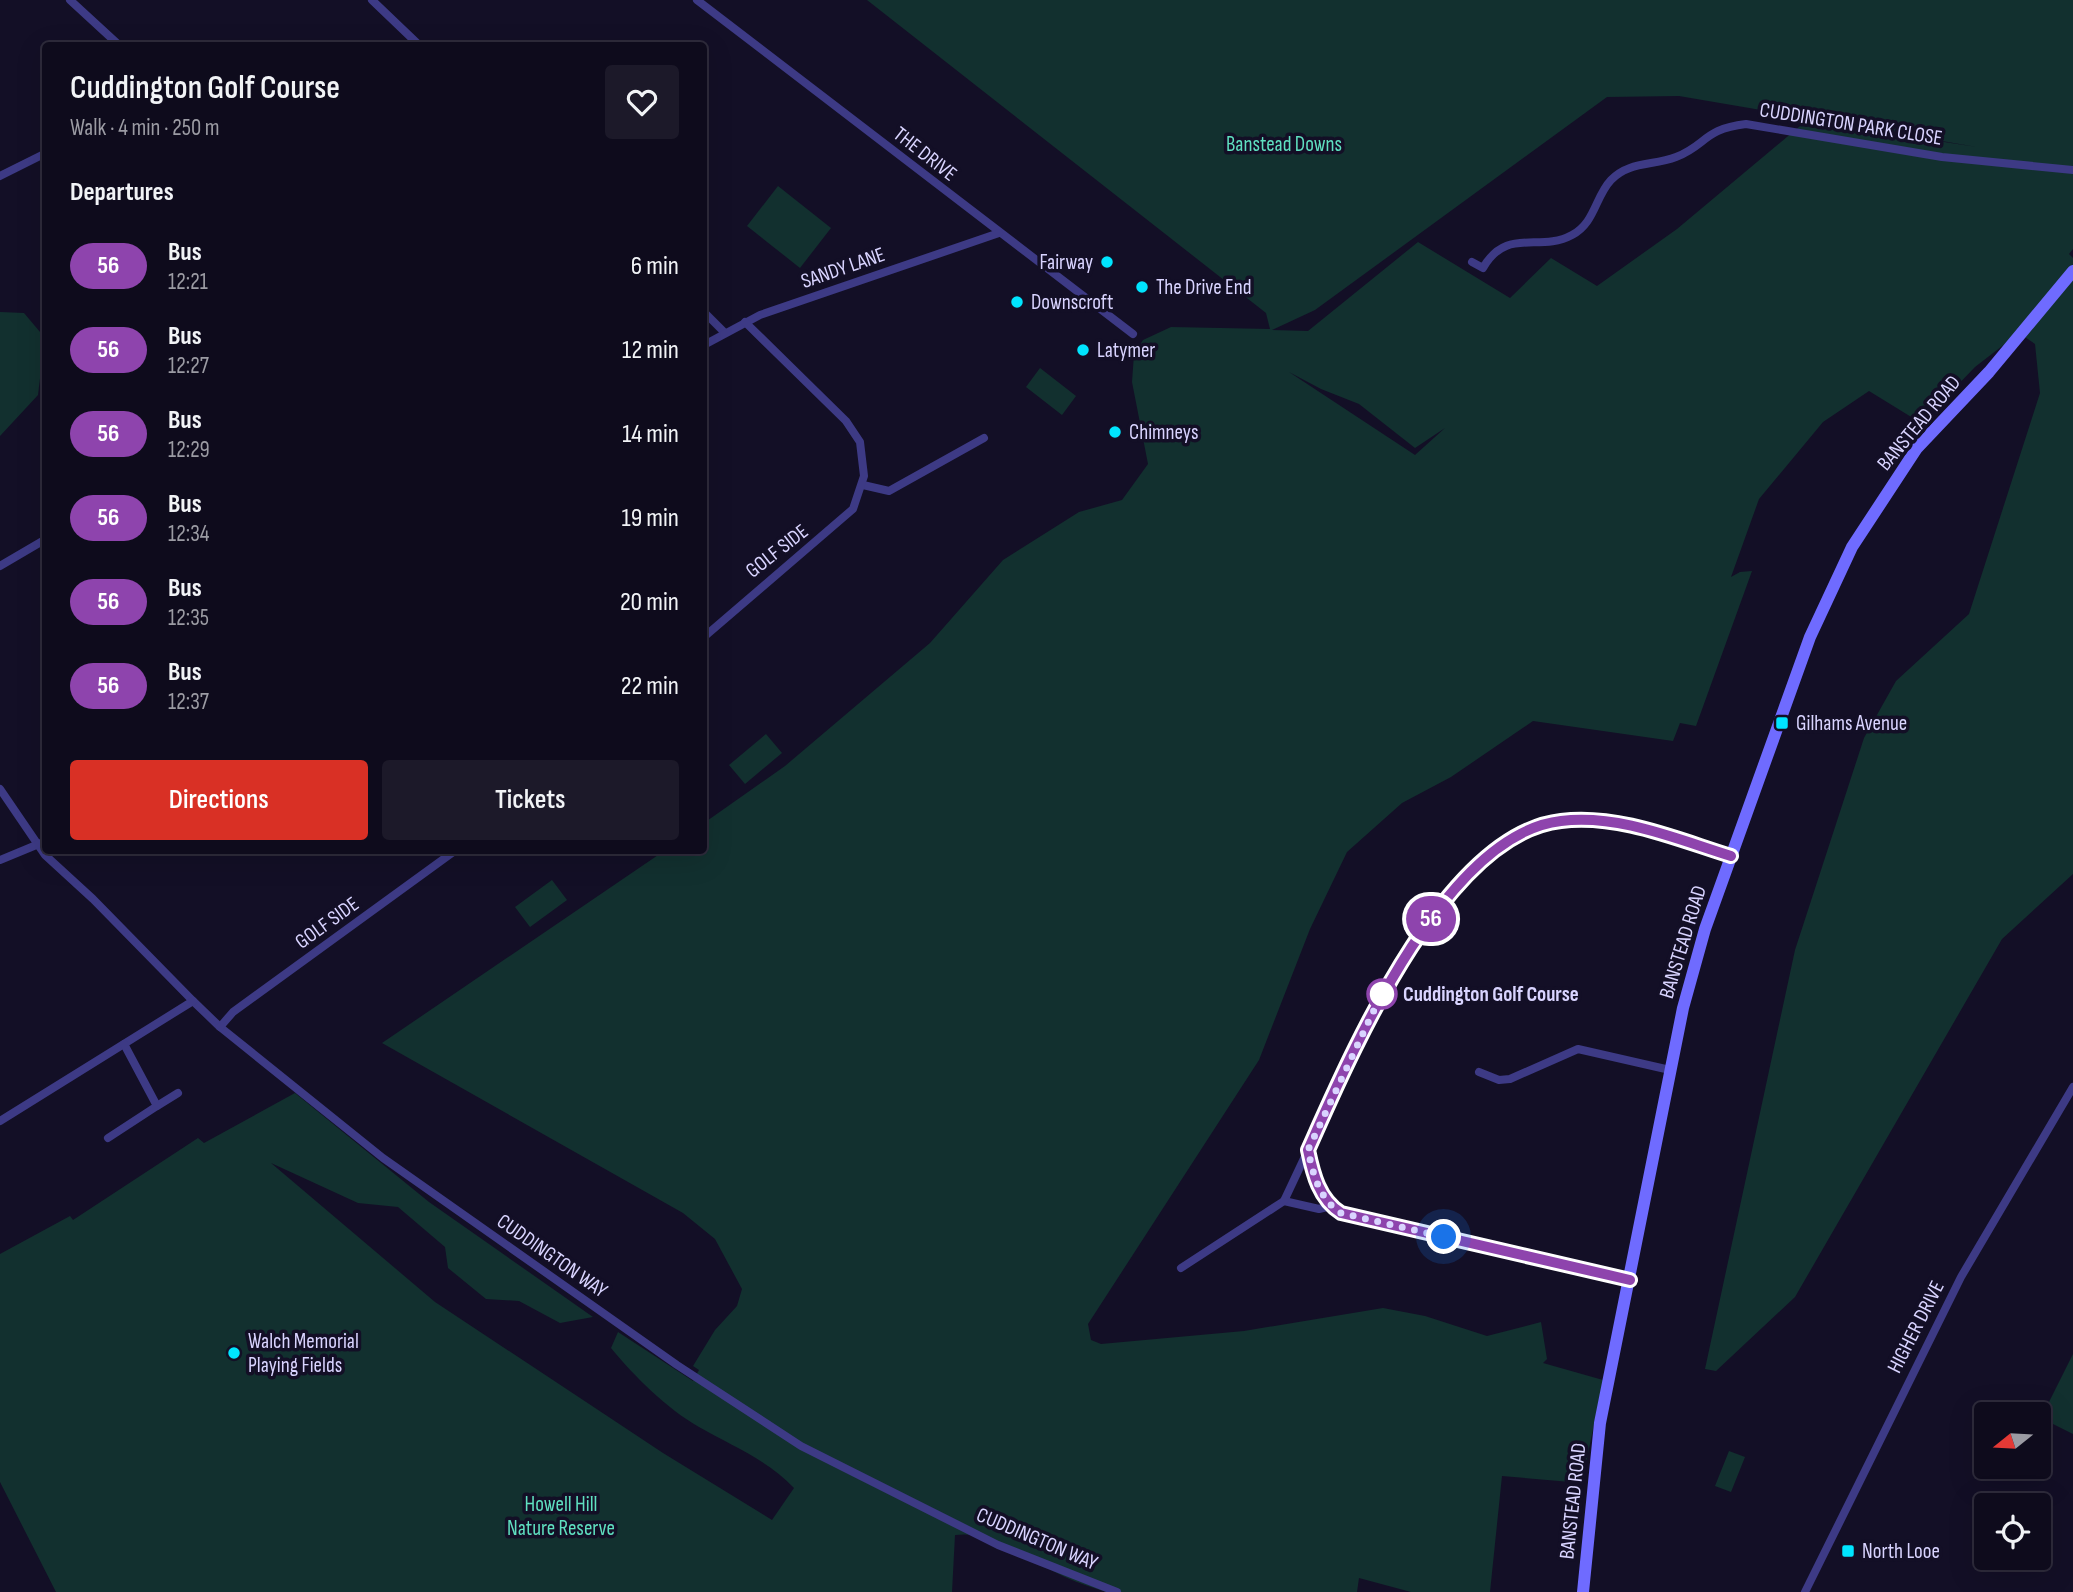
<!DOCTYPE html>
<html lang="en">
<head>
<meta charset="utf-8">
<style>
  :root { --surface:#0e0b1c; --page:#1c1929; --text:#f1f3f6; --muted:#9b9ba3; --line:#2e2b3b; --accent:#d93025 }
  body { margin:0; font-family:"Sofia Sans Condensed",sans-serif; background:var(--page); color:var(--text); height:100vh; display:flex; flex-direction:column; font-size:26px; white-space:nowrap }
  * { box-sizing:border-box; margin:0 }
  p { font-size:23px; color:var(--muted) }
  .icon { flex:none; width:38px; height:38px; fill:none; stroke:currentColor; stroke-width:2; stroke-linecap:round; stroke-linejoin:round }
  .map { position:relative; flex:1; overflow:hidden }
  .side { position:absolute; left:42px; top:42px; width:665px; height:812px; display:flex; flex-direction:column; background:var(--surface); border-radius:7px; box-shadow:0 7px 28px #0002,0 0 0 2px var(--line) }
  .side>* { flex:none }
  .badge { padding:0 14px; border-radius:23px; font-size:24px; line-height:46px }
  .needle { width:46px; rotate:252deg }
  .tools { position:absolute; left:1974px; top:1402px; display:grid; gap:14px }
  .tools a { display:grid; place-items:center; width:77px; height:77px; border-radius:7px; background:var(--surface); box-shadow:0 7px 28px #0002,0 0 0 2px var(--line); font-size:35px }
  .you { position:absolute; width:35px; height:35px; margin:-18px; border:5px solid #fff; border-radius:50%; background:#1a73e8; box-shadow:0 0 0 10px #1a73e833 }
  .map>.badge { position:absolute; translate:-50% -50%; box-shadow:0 0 0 4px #fff }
  h2 { padding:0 28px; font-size:26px; line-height:63px }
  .round { display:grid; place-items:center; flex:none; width:74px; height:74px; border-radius:7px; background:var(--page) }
  .summary { display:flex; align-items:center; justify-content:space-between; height:119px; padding:0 28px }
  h1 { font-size:33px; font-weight:600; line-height:52px }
  .cta { display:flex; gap:14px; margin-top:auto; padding:14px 28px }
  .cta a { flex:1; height:80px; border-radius:7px; background:var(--accent); color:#fff; font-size:28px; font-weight:600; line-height:80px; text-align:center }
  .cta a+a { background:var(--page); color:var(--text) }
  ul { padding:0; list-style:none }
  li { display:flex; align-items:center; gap:21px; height:84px; padding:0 28px }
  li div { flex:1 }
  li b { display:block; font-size:26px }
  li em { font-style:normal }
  li .badge { min-width:77px; font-weight:700; text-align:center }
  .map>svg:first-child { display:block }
  .green { fill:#12302f; fill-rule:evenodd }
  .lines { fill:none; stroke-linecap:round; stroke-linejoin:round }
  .street { stroke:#3d3a85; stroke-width:8 }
  .secondary { stroke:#6f6bff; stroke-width:12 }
  .line-casing { stroke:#fff; stroke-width:16 }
  .line { stroke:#8e44ad; stroke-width:10 }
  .walk { stroke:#d9d4ff; stroke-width:7; stroke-dasharray:0 12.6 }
  .poi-dot { fill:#00e5ff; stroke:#130f26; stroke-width:2.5 }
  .stop-dot { fill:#fff; stroke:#8e44ad; stroke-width:3.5 }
  .labels { text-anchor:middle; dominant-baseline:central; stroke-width:7; stroke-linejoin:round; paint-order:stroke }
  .street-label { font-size:21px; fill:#d9d4ff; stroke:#130f26 }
  .park-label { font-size:21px; fill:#5fe0c0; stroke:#130f26 }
  .poi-label { font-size:21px; fill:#d9d4ff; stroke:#130f26; text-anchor:start }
  .stop-label { font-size:21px; font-weight:bold; fill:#d9d4ff; stroke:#130f26; text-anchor:start }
</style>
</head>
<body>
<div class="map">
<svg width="2073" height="1592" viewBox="0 0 2073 1592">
  <rect width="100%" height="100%" fill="#130f26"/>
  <g class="green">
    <path d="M 867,0 L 2073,0 L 2073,249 L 2069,254 L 2073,258 L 2073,874 L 2002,939 L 1795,1297 L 1716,1371 L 1705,1369 L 1795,950 L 1864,738 L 1896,681 L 1969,614 L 2040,393 L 2035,344 L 2019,333 L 1975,367 L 1921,423 L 1869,391 L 1823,422 L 1759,499 L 1731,577 L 1740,572 L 1752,571 L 1696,726 L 1680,723 L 1673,741 L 1533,721 L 1451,777 L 1402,803 L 1347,852 L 1310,929 L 1259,1060 L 1088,1324 L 1091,1340 L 1101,1344 L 1244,1331 L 1383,1308 L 1425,1316 L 1487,1336 L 1541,1322 L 1547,1359 L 1543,1363 L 1603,1380 L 1582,1483 L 1502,1476 L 1490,1592 L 1411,1592 L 1359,1578 L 1357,1592 L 1106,1592 C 1092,1587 1078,1583 1065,1577 C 1030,1561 994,1530 955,1535 L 952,1592 L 56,1592 L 0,1482 L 0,1254 L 70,1216 L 73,1220 L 198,1138 L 204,1143 L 295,1093 L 429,1202 L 593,1317 L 560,1323 L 519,1301 L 486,1299 L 448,1268 L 445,1247 L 398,1207 L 358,1203 L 271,1163 L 435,1302 L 663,1453 L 772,1520 L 794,1488 C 768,1460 732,1446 699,1427 C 666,1408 635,1377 611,1348 L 618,1332 L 693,1381 L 699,1370 L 693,1366 L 715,1330 L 737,1306 L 742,1289 L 715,1239 L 683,1213 L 382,1043 L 664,851 L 704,850 L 704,823 L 785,766 L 930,643 L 1003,560 L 1079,512 L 1122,500 L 1148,464 L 1132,382 L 1134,354 L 1143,340 L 1171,327 L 1270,329 L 1266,313 ZM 1679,96 L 1977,147 L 1806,121 L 1677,229 L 1597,286 L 1551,258 L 1510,298 L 1418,242 L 1308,331 L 1272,330 L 1315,310 L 1607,97 ZM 1289,372 L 1321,389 L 1359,404 L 1415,448 L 1445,428 L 1415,455 Z"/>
    <polygon points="778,186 831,228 800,268 747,226"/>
    <polygon points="0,312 24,313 40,332 44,345 38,395 0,436"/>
    <polygon points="1040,368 1076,396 1062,415 1026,387"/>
    <polygon points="766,734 782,753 745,784 729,765"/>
    <polygon points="552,880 567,900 530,927 515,907"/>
    <polygon points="2073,1354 2073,1434 2041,1418"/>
    <polygon points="1729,1451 1745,1457 1731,1492 1715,1486"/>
  </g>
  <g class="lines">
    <g class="street">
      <polyline points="70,0 120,46"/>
      <polyline points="372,0 420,46"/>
      <polyline points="697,0 1133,334"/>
      <polyline points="0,176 46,153"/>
      <path d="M 1472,262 L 1483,268 C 1507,226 1539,253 1572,235 C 1595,223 1595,197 1611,180 C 1629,161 1653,166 1676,157 C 1707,145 1703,129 1746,124 L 1942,157 L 2073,170"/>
      <polyline points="704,312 724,332"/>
      <polyline points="704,345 760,315 999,233"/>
      <polyline points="863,485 889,491 984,438"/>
      <polyline points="0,566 46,539"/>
      <polyline points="704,637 853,509 864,476 860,442 846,421 745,322"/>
      <polyline points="0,789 45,855 93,899 193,1001 220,1027 383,1158 677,1365 801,1446 998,1545 1117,1592"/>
      <polyline points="0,860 46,841"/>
      <polyline points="220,1027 233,1012 456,850"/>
      <polyline points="1479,1072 1499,1080 1510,1079 1578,1049 1670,1070"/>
      <polyline points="157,1106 178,1093"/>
      <polyline points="0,1121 193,1001"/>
      <polyline points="108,1138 157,1106 124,1044"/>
      <polyline points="1284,1201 1319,1209 1331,1206"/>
      <polyline points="1181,1268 1284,1201 1308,1150"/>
      <path d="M 1630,1280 L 1341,1213 C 1319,1198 1313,1175 1308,1150 C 1350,1056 1444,834 1561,821 C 1619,815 1677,839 1731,857"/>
      <polyline points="1805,1592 1961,1277 2073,1087"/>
    </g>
    <polyline class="secondary" points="1583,1592 1600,1423 1683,1008 1705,929 1810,637 1852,547 1917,448 1989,372 2073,271"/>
  </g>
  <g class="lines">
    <g class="line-casing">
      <path id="line" d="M 1630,1280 L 1341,1213 C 1319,1199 1313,1174 1308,1150 C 1350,1056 1444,834 1561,821 C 1619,814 1676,839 1731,856"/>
    </g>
    <use href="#line" class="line"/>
    <path class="walk" d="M 1382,994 L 1383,991 L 1308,1150 C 1313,1174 1319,1199 1341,1213 L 1444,1237"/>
  </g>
  <g class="poi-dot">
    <circle cx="1107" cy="262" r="7"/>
    <circle cx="1142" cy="287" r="7"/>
    <circle cx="1017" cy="302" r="7"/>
    <circle cx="1083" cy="350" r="7"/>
    <circle cx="1115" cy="432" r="7"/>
    <rect x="1775" y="716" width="14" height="14" rx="3.5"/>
    <circle cx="234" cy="1353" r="7"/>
    <rect x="1841" y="1544" width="14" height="14" rx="3.5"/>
  </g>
  <circle class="stop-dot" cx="1382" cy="994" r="14"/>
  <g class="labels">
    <g class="street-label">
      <text transform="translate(1851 124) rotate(9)">CUDDINGTON PARK CLOSE</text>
      <text transform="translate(925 154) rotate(38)">THE DRIVE</text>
      <text transform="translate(843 268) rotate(-19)">SANDY LANE</text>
      <text transform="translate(1919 423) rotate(-50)">BANSTEAD ROAD</text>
      <text transform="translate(777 551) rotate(-38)">GOLF SIDE</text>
      <text transform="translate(327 923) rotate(-36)">GOLF SIDE</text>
      <text transform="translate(1683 942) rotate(-73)">BANSTEAD ROAD</text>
      <text transform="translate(552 1256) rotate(35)">CUDDINGTON WAY</text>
      <text transform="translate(1916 1327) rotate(-63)">HIGHER DRIVE</text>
      <text transform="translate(1573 1501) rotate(-84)">BANSTEAD ROAD</text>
      <text transform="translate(1037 1539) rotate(23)">CUDDINGTON WAY</text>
    </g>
    <g class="park-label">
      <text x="1284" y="144">Banstead Downs</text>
      <text x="561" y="1504">Howell Hill<tspan x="561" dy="24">Nature Reserve</tspan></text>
    </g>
    <g class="poi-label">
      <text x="1093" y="262" text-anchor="end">Fairway</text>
      <text x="1156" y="287">The Drive End</text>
      <text x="1031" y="302">Downscroft</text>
      <text x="1097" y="350">Latymer</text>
      <text x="1129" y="432">Chimneys</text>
      <text x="1796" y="723">Gilhams Avenue</text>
      <text x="248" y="1341">Walch Memorial<tspan x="248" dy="24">Playing Fields</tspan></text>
      <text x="1862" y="1551">North Looe</text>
    </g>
    <g class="stop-label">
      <text x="1403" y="994">Cuddington Golf Course</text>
    </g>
  </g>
</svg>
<div class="tools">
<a><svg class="needle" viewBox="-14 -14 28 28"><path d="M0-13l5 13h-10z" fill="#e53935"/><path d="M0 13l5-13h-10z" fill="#9b9ba3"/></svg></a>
<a><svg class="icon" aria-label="locate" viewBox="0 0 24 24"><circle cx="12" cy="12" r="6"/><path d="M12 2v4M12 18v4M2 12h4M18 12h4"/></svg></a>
</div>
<div class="you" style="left:1444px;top:1237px"></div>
<b class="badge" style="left:1431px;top:919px;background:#8e44ad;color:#fff">56</b>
<section class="side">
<div class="summary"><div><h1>Cuddington Golf Course</h1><p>Walk · 4 min · 250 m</p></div><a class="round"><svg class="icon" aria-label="heart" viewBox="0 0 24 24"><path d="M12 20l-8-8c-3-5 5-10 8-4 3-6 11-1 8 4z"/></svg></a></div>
<h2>Departures</h2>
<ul>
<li><span class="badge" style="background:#8e44ad;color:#fff">56</span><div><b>Bus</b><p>12:21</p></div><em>6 min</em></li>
<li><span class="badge" style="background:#8e44ad;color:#fff">56</span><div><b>Bus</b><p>12:27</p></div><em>12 min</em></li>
<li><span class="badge" style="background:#8e44ad;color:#fff">56</span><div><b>Bus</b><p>12:29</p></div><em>14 min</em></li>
<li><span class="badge" style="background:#8e44ad;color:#fff">56</span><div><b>Bus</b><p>12:34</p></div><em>19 min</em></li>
<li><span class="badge" style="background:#8e44ad;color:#fff">56</span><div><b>Bus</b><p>12:35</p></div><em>20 min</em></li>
<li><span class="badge" style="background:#8e44ad;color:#fff">56</span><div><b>Bus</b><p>12:37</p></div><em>22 min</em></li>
</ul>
<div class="cta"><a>Directions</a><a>Tickets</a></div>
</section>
</div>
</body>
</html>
